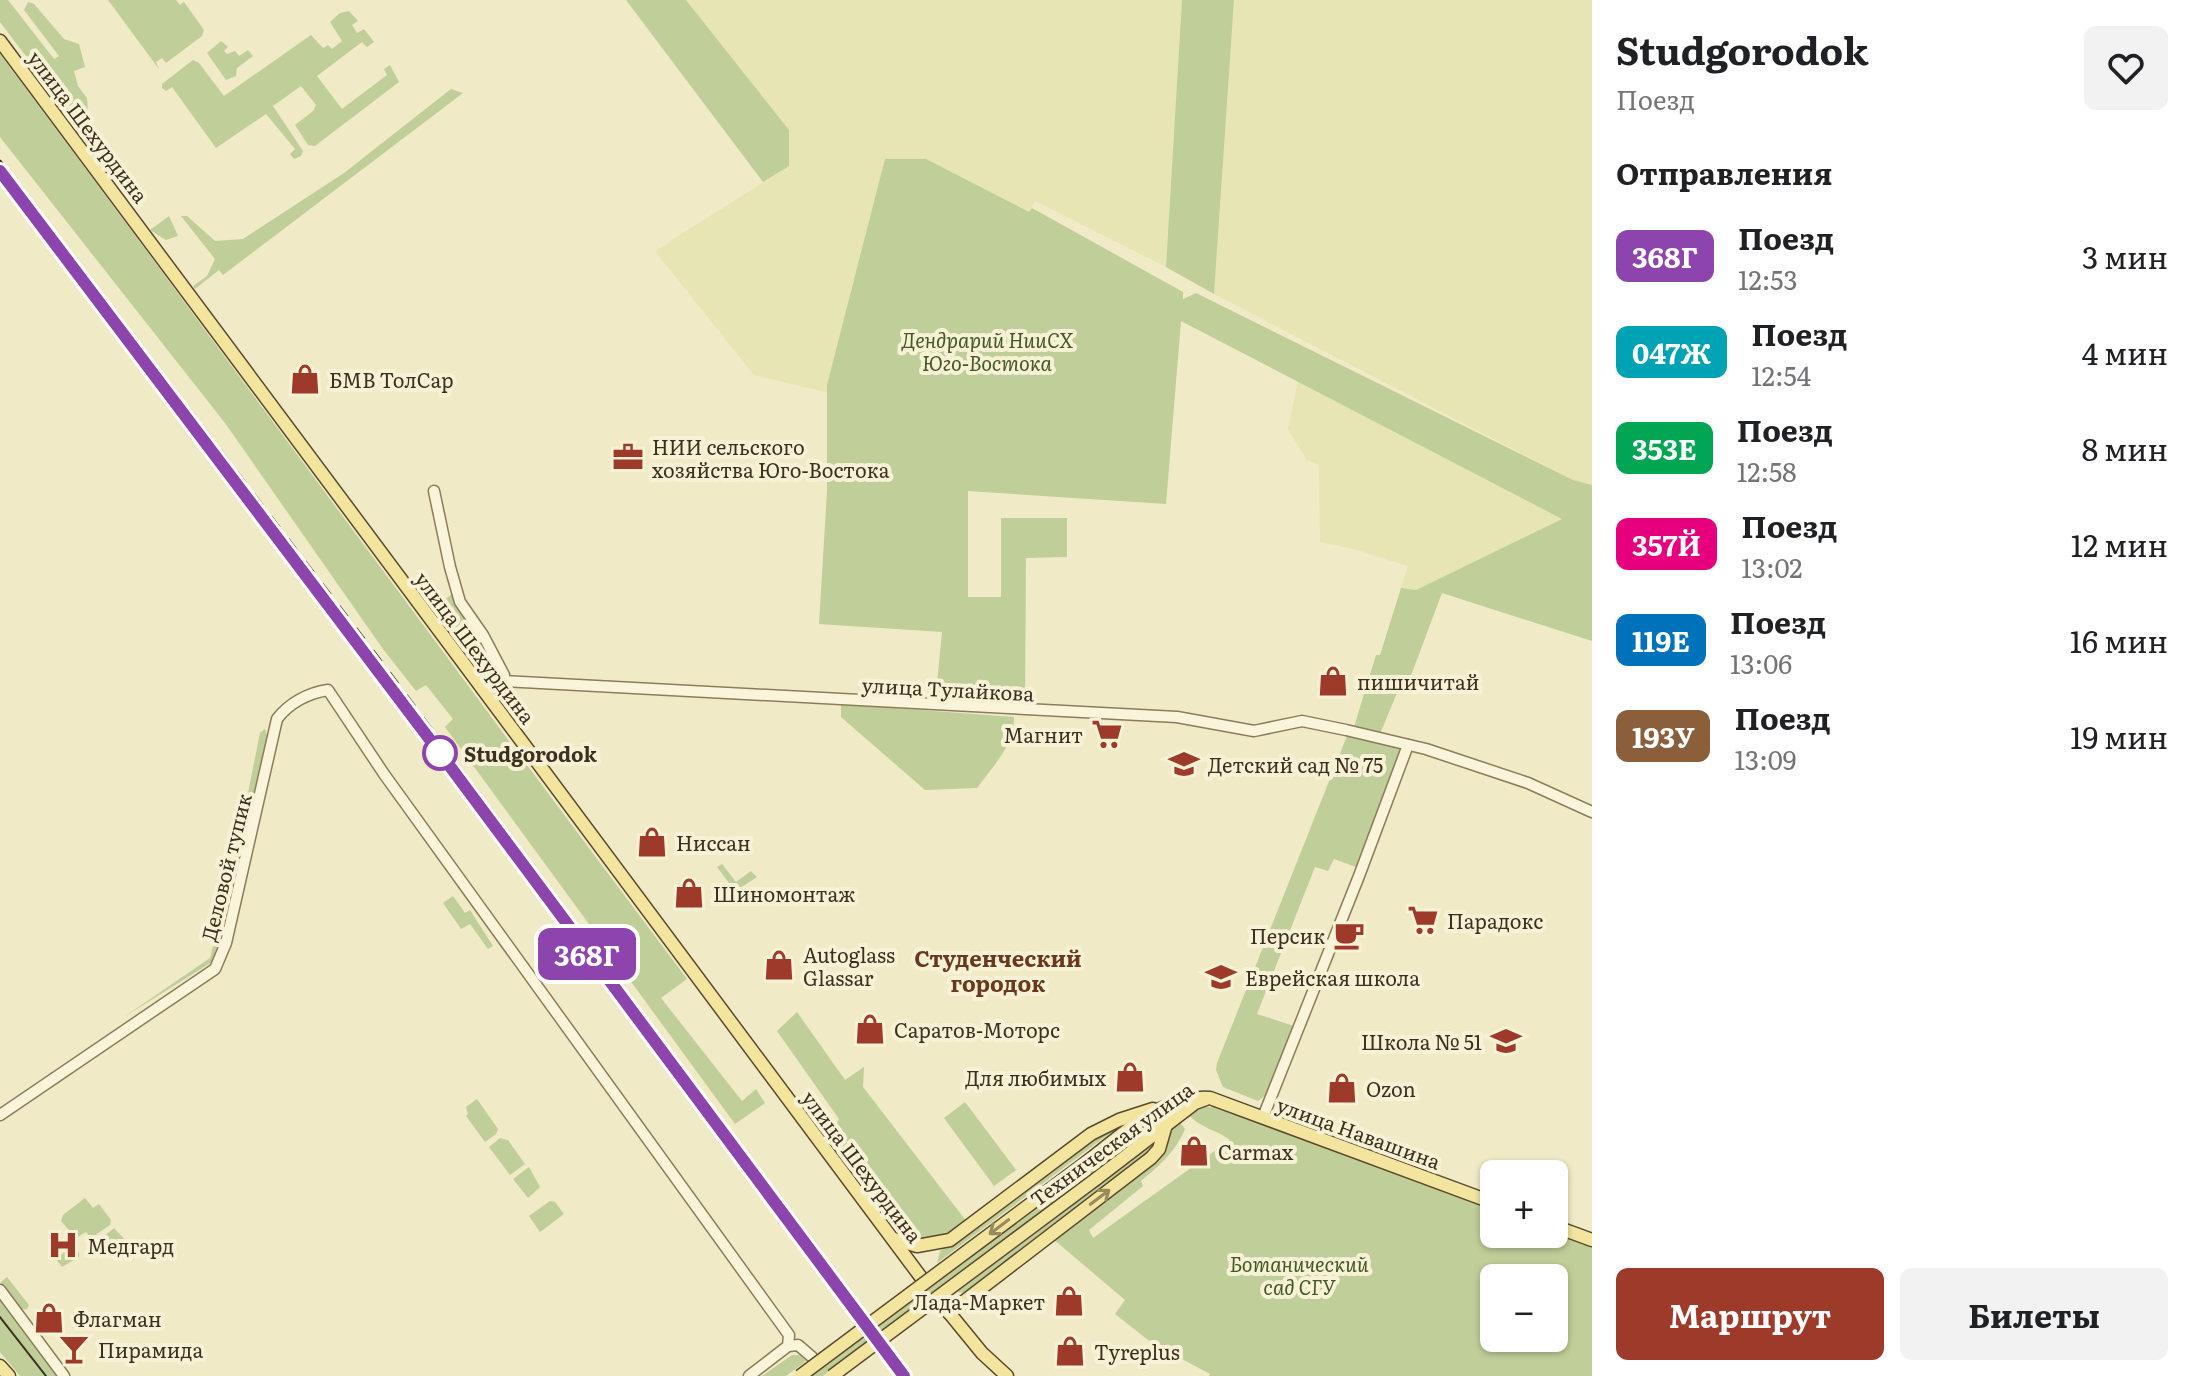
<!DOCTYPE html>
<html lang="ru">
<head>
<meta charset="utf-8">
<style>
  :root { --surface:#fff; --page:#f2f2f2; --text:#202124; --muted:#757577; --accent:#9d3a29 }
  body { margin:0; font-family:Literata,serif; background:var(--page); color:var(--text); height:100vh; display:flex; flex-direction:column; font-size:30px; white-space:nowrap }
  * { box-sizing:border-box; margin:0 }
  p { font-size:26px; color:var(--muted) }
  .icon { flex:none; width:44px; height:44px; fill:none; stroke:currentColor; stroke-width:2; stroke-linecap:round; stroke-linejoin:round }
  .map { position:relative; flex:1; overflow:hidden }
  .sheet { display:flex; flex-direction:column; background:var(--surface); width:600px }
  .sheet>* { flex:none }
  .badge { padding:0 16px; border-radius:12px; font-size:28px; line-height:52px }
  .buttons { position:absolute; left:1480px; top:1160px; display:grid; gap:16px }
  .buttons a { display:grid; place-items:center; width:88px; height:88px; border-radius:12px; background:var(--surface); box-shadow:0 2px 6px #0004; font-size:40px }
  .map>.badge { position:absolute; translate:-50% -50%; box-shadow:0 0 0 4px #fff }
  h2 { padding:0 24px; font-size:30px; line-height:72px }
  .round { display:grid; place-items:center; flex:none; width:84px; height:84px; border-radius:12px; background:var(--page) }
  .summary { display:flex; align-items:center; justify-content:space-between; height:136px; padding:0 24px }
  h1 { font-size:38px; font-weight:700; line-height:60px }
  .button { display:flex; gap:16px; margin-top:auto; padding:16px 24px }
  .button a { flex:1; height:92px; border-radius:12px; background:var(--accent); color:#fff; font-size:32px; font-weight:700; line-height:92px; text-align:center }
  .button a+a { background:var(--page); color:var(--text) }
  ul { padding:0; list-style:none }
  li { display:flex; align-items:center; gap:24px; height:96px; padding:0 24px }
  li div { flex:1 }
  li b { display:block; font-size:30px }
  li em { font-style:normal }
  li .badge { min-width:88px; font-weight:700; text-align:center }
  main { display:flex; flex:1; min-height:0 }
  .map>svg:first-child { display:block }
  .farmland { fill:#e6e5b3 }
  .green { fill:#c0ce99; fill-rule:evenodd }
  .lines { fill:none; stroke-linecap:round; stroke-linejoin:round }
  .minor-casing { stroke:#8c7c5b; stroke-width:13 }
  .major-casing { stroke:#5a492f; stroke-width:15 }
  .minor { stroke:#faf5da; stroke-width:10 }
  .major { stroke:#f3e59e; stroke-width:12 }
  .tram { stroke:#3c311f; stroke-width:2 }
  .rail { stroke:#3c311f; stroke-width:2; stroke-dasharray:14 14; stroke-linecap:butt }
  .major-bridge-casing { stroke:#5a492f; stroke-width:15; stroke-linecap:butt }
  .major-bridge { stroke:#f3e59e; stroke-width:12 }
  .oneway { stroke:#988b5e }
  .line-casing { stroke:#fff; stroke-width:18 }
  .line { stroke:#8e44ad; stroke-width:12 }
  .stop-dot { fill:#fff; stroke:#8e44ad; stroke-width:4 }
  .labels { text-anchor:middle; dominant-baseline:central; stroke-width:8; stroke-linejoin:round; paint-order:stroke }
  .street-label { font-size:20px; fill:#3c311f; stroke:#f7f2d6 }
  .park-label { font-size:20px; font-style:italic; fill:#445925; stroke:#f7f2d6 }
  .poi-label { font-size:20px; fill:#3c311f; stroke:#f7f2d6; text-anchor:start }
  .stop-label { font-size:20px; font-weight:bold; fill:#3c311f; stroke:#f7f2d6; text-anchor:start }
  .neighbourhood-label { font-size:22px; font-weight:bold; fill:#6a391d; stroke:#f7f2d6 }
</style>
</head>
<body>
<main>
<div class="map">
<svg width="1592" height="1376" viewBox="0 0 1592 1376">
  <rect width="100%" height="100%" fill="#f0eac6"/>
  <g class="farmland">
    <polygon points="686,0 1182,0 1166,267 1035,201 1005,261 830,393 754,375 655,251 789,166 789,130"/>
    <polygon points="1234,0 1592,0 1592,485 1573,480 1214,294"/>
    <polygon points="1298,381 1562,519 1416,590 1401,588 1408,566 1354,549 1320,542 1319,465 1307,460 1288,429"/>
  </g>
  <g class="green">
    <polygon points="0,0 8,0 54,59 59,56 24,10 28,2 34,4 64,39 79,44 85,67 74,71 78,86 87,98 89,124 78,128 68,102 60,90 45,81 0,22"/>
    <polygon points="108,0 176,0 180,5 184,2 204,30 202,36 166,63 162,58 156,62 159,69"/>
    <polygon points="626,0 686,0 789,130 789,166 763,182"/>
    <polygon points="1182,0 1234,0 1214,294 1166,267"/>
    <polygon points="349,11 358,21 352,25 357,33 364,29 374,42 367,47 362,42 317,76 342,109 387,75 384,69 390,65 399,82 315,146 308,145 295,125 313,111 316,105 301,86 273,106 303,151 301,156 294,159 290,154 295,149 266,114 216,148 172,87 166,91 162,88 162,84 193,60 199,63 224,96 311,35 323,48 328,45 332,49 342,41 330,22 340,13"/>
    <polygon points="221,41 228,47 224,51 227,54 235,51 239,56 248,50 253,56 237,68 236,76 226,80 207,53"/>
    <path d="M 0,54 C 230,362 456,672 687,979 L 661,998 L 742,1101 L 756,1089 L 765,1103 L 735,1124 L 445,727 L 453,719 L 426,685 L 416,691 L 383,649 L 225,423 L 0,137 Z"/>
    <polygon points="451,89 463,93 223,275 219,270 195,289 193,286 207,276 215,259 181,216 187,216 215,241 243,239 344,173"/>
    <polygon points="885,159 926,159 1029,212 1032,208 1183,292 1183,299 1196,293 1573,480 1592,485 1592,641 1442,593 1410,678 1404,676 1380,734 1354,727 1376,655 1380,655 1401,588 1416,590 1562,519 1181,321 1166,504 968,491 968,597 1001,597 1001,518 1067,518 1067,557 1026,558 1025,706 935,704 942,632 819,624 827,491 827,385"/>
    <polygon points="169,216 178,236 166,240 150,230"/>
    <polygon points="454,592 479,631 498,673 495,676 484,676 433,610"/>
    <path d="M 841,704 L 1014,717 C 1015,745 992,767 977,788 L 925,790 L 841,717 Z"/>
    <polygon points="265,729 267,735 251,817 222,941 212,962 124,1017 210,958 235,858 260,733"/>
    <polygon points="1347,736 1396,745 1401,749 1401,753 1360,863 1356,867 1334,859 1328,871 1315,867 1257,1014 1294,1026 1266,1095 1258,1101 1223,1087 1216,1070 1217,1063"/>
    <polygon points="722,864 736,882 751,871 757,877 737,890 732,887 717,867"/>
    <polygon points="453,896 465,913 470,910 493,946 488,949 470,924 461,929 443,903"/>
    <path d="M 797,1012 L 845,1080 L 864,1067 L 863,1087 L 967,1222 C 950,1236 930,1247 908,1235 L 830,1137 L 839,1119 L 777,1031 Z"/>
    <polygon points="477,1099 498,1129 496,1134 485,1142 466,1116 468,1114 466,1107"/>
    <polygon points="965,1102 1016,1170 994,1186 944,1118"/>
    <path d="M 1204,1107 L 1218,1107 L 1494,1209 L 1494,1234 L 1554,1234 L 1554,1232 L 1592,1246 L 1592,1376 L 1209,1376 L 1210,1374 L 1152,1343 L 1115,1314 L 1125,1300 L 1052,1238 L 1163,1152 L 1173,1126 L 1179,1121 L 1185,1129 C 1176,1151 1159,1166 1141,1181 L 1143,1186 L 1089,1230 L 1093,1238 L 1230,1140 C 1217,1130 1198,1127 1188,1114 ZM 1494,1278 L 1554,1278 L 1554,1338 L 1494,1338 Z"/>
    <polygon points="1165,1112 1165,1119 823,1376 809,1376 1155,1115"/>
    <polygon points="1118,1127 937,1263 940,1251 1092,1137"/>
    <polygon points="500,1138 508,1140 525,1164 510,1175 489,1147"/>
    <polygon points="1151,1146 1151,1150 1146,1156 966,1293 957,1292"/>
    <polygon points="529,1167 540,1187 528,1198 513,1179"/>
    <polygon points="85,1198 93,1208 99,1204 111,1220 110,1225 91,1238 86,1232 76,1238 61,1221 63,1215"/>
    <polygon points="550,1201 555,1202 564,1214 540,1232 529,1216"/>
    <polygon points="114,1228 127,1242 107,1257 103,1252 109,1248 102,1238"/>
    <polygon points="73,1245 79,1253 79,1257 62,1267 56,1259"/>
    <polygon points="7,1277 29,1305 27,1309 19,1310 1,1286 1,1282"/>
    <polygon points="0,1295 61,1376 20,1376 0,1352"/>
    <polygon points="792,1355 800,1355 806,1361 786,1376 762,1376"/>
  </g>
  <g class="lines">
    <g class="minor-casing">
      <g id="minor">
        <polyline points="434,491 450,567 460,602 483,635 504,675 504,681"/>
        <polyline points="485,693 504,681 1177,717 1254,731 1302,721 1346,730 1426,749 1528,783 1592,812"/>
        <path d="M 0,1115 L 215,969 L 226,943 L 277,719 C 289,703 308,693 328,690 L 384,774 L 789,1335 L 788,1346 L 749,1376"/>
        <polyline points="1263,1117 1359,876 1408,745"/>
        <polyline points="0,1290 64,1376"/>
        <polyline points="788,1346 798,1345 812,1357"/>
      </g>
    </g>
    <g class="major-casing">
      <g id="major">
        <polyline points="0,41 920,1276"/>
        <path d="M 1084,1164 C 1122,1136 1160,1094 1210,1098 L 1494,1203"/>
        <polyline points="1096,1179 1195,1103 1206,1099"/>
        <polyline points="1554,1226 1592,1240"/>
        <polyline points="894,1239 917,1246 950,1240 1091,1134 1119,1120 1153,1109"/>
        <polyline points="942,1304 982,1353 1007,1376"/>
        <polyline points="949,1313 1151,1158 1159,1149 1165,1128"/>
        <polyline points="0,1366 9,1376"/>
      </g>
    </g>
    <use href="#minor" class="minor"/>
    <use href="#major" class="major"/>
    <polyline class="tram" points="0,1317 46,1376"/>
    <g class="rail">
      <polyline points="0,160 383,663 867,1316"/>
      <polyline points="52,247 793,1236"/>
      <polyline points="889,1345 911,1376"/>
    </g>
    <g class="major-bridge-casing">
      <g id="major-bridge">
        <polyline points="800,1376 1084,1164"/>
        <polyline points="832,1376 1096,1179"/>
      </g>
    </g>
    <use href="#major-bridge" class="major-bridge"/>
  </g>
  <defs><path id="oneway-shaft" d="M-6 0H5M1.5-3L5.5 0L1.5 3" fill="none" stroke-width="1.6" stroke-linecap="round" stroke-linejoin="round" transform="scale(2)"/></defs>
  <g class="oneway">
    <use href="#oneway-shaft" transform="translate(1100 1197) rotate(-37)"/>
    <use href="#oneway-shaft" transform="translate(999 1227) rotate(143)"/>
  </g>
  <g class="lines">
    <g class="line-casing">
      <polyline id="line" points="0,171 440,753 904,1376"/>
    </g>
    <use href="#line" class="line"/>
  </g>
  <defs>
    <g id="shop-bare" transform="scale(2.4)"><path d="M-5-2.5h2.3a2.7 3.5 0 0 1 5.4 0H5L5.5 6h-11ZM-1.5-2.5h3a1.5 2.3 0 0 0-3 0Z" fill="#9d3a29" stroke="#f7f2d6" stroke-width="2.5" paint-order="stroke"/></g>
    <g id="office-bare" transform="scale(2.4)"><path d="M-6-3h4V-5.5h4V-3h4V5H-6ZM-1-4.5V-3h2v-1.5ZM-6 0V1H6V0Z" fill="#9d3a29" stroke="#f7f2d6" stroke-width="2.5" paint-order="stroke"/></g>
    <g id="supermarket-bare" transform="scale(2.4)"><path d="M-6-5.5h2.5l.6 2H6L4.5 2H-2.5L-4.4-4H-6ZM-1.5 3.2a1.3 1.3 0 1 0 .1 0ZM3 3.2a1.3 1.3 0 1 0 .1 0Z" fill="#9d3a29" stroke="#f7f2d6" stroke-width="2.5" paint-order="stroke"/></g>
    <g id="school-bare" transform="scale(2.4)"><path d="M0-5L7-2L0 1L-7-2ZM-4 1L0 2.5L4 1V4Q0 6-4 4Z" fill="#9d3a29" stroke="#f7f2d6" stroke-width="2.5" paint-order="stroke"/></g>
    <g id="cafe-bare" transform="scale(2.4)"><path d="M-5.5-4.5H6V0H3Q3 3.5 0 3.5H-2.5Q-5.5 3.5-5.5 0ZM3-3.2v2h1.7v-2ZM-6 4.5H4V6H-6Z" fill="#9d3a29" stroke="#f7f2d6" stroke-width="2.5" paint-order="stroke"/></g>
    <g id="hospital-bare" transform="scale(2.4)"><path d="M-5-5h3v3.5h4V-5h3V5h-3V1.5h-4V5h-3Z" fill="#9d3a29" stroke="#f7f2d6" stroke-width="2.5" paint-order="stroke"/></g>
    <g id="bar-bare" transform="scale(2.4)"><path d="M-6-5H6L.8 .8V4.5H3.5V6h-7V4.5H-.8V.8Z" fill="#9d3a29" stroke="#f7f2d6" stroke-width="2.5" paint-order="stroke"/></g>
  </defs>
  <g fill-rule="evenodd">
    <use href="#shop-bare" x="305" y="379"/>
    <use href="#office-bare" x="628" y="457"/>
    <use href="#shop-bare" x="1333" y="681"/>
    <use href="#supermarket-bare" x="1107" y="734"/>
    <use href="#school-bare" x="1184" y="764"/>
    <use href="#shop-bare" x="652" y="842"/>
    <use href="#shop-bare" x="689" y="893"/>
    <use href="#supermarket-bare" x="1423" y="920"/>
    <use href="#cafe-bare" x="1349" y="935"/>
    <use href="#shop-bare" x="779" y="965"/>
    <use href="#school-bare" x="1221" y="977"/>
    <use href="#shop-bare" x="870" y="1029"/>
    <use href="#school-bare" x="1506" y="1041"/>
    <use href="#shop-bare" x="1130" y="1077"/>
    <use href="#shop-bare" x="1342" y="1088"/>
    <use href="#shop-bare" x="1194" y="1151"/>
    <use href="#hospital-bare" x="63" y="1245"/>
    <use href="#shop-bare" x="1069" y="1301"/>
    <use href="#shop-bare" x="49" y="1318"/>
    <use href="#bar-bare" x="74" y="1349"/>
    <use href="#shop-bare" x="1070" y="1351"/>
  </g>
  <circle class="stop-dot" cx="440" cy="753" r="16"/>
  <g class="labels">
    <g class="street-label">
      <text transform="translate(89 126) rotate(53)">улица Шехурдина</text>
      <text transform="translate(476 647) rotate(53)">улица Шехурдина</text>
      <text transform="translate(948 688) rotate(3)">улица Тулайкова</text>
      <text transform="translate(225 867) rotate(-76)">Деловой тупик</text>
      <text transform="translate(1359 1132) rotate(20)">улица Навашина</text>
      <text transform="translate(1111 1143) rotate(-36)">Техническая улица</text>
      <text transform="translate(863 1166) rotate(53)">улица Шехурдина</text>
    </g>
    <g class="park-label">
      <text x="987" y="339">Дендрарий НииСХ<tspan x="987" dy="23">Юго-Востока</tspan></text>
      <text x="1299" y="1263">Ботанический<tspan x="1299" dy="23">сад СГУ</tspan></text>
    </g>
    <g class="poi-label">
      <text x="329" y="379">БМВ ТолСар</text>
      <text x="652" y="446">НИИ сельского<tspan x="652" dy="23">хозяйства Юго-Востока</tspan></text>
      <text x="1357" y="681">пишичитай</text>
      <text x="1083" y="734" text-anchor="end">Магнит</text>
      <text x="1208" y="764">Детский сад № 75</text>
      <text x="676" y="842">Ниссан</text>
      <text x="713" y="893">Шиномонтаж</text>
      <text x="1447" y="920">Парадокс</text>
      <text x="1325" y="935" text-anchor="end">Персик</text>
      <text x="803" y="954">Autoglass<tspan x="803" dy="23">Glassar</tspan></text>
      <text x="1245" y="977">Еврейская школа</text>
      <text x="894" y="1029">Саратов-Моторс</text>
      <text x="1482" y="1041" text-anchor="end">Школа № 51</text>
      <text x="1106" y="1077" text-anchor="end">Для любимых</text>
      <text x="1366" y="1088">Ozon</text>
      <text x="1218" y="1151">Carmax</text>
      <text x="87" y="1245">Медгард</text>
      <text x="1045" y="1301" text-anchor="end">Лада-Маркет</text>
      <text x="73" y="1318">Флагман</text>
      <text x="98" y="1349">Пирамида</text>
      <text x="1094" y="1351">Tyreplus</text>
    </g>
    <g class="stop-label">
      <text x="464" y="753">Studgorodok</text>
    </g>
    <g class="neighbourhood-label">
      <text x="998" y="957">Студенческий<tspan x="998" dy="25">городок</tspan></text>
    </g>
  </g>
</svg>
<div class="buttons">
<a>+</a>
<a>−</a>
</div>
<b class="badge" style="left:587px;top:954px;background:#8e44ad;color:#fff">368Г</b>
</div>
<section class="sheet">
<div class="summary"><div><h1>Studgorodok</h1><p>Поезд</p></div><a class="round"><svg class="icon" aria-label="heart" viewBox="0 0 24 24"><path d="M12 20l-8-8c-3-5 5-10 8-4 3-6 11-1 8 4z"/></svg></a></div>
<h2>Отправления</h2>
<ul>
<li><span class="badge" style="background:#8e44ad;color:#fff">368Г</span><div><b>Поезд</b><p>12:53</p></div><em>3 мин</em></li>
<li><span class="badge" style="background:#00a3b4;color:#fff">047Ж</span><div><b>Поезд</b><p>12:54</p></div><em>4 мин</em></li>
<li><span class="badge" style="background:#00a651;color:#fff">353Е</span><div><b>Поезд</b><p>12:58</p></div><em>8 мин</em></li>
<li><span class="badge" style="background:#e6007e;color:#fff">357Й</span><div><b>Поезд</b><p>13:02</p></div><em>12 мин</em></li>
<li><span class="badge" style="background:#0072bc;color:#fff">119Е</span><div><b>Поезд</b><p>13:06</p></div><em>16 мин</em></li>
<li><span class="badge" style="background:#8b5e3c;color:#fff">193У</span><div><b>Поезд</b><p>13:09</p></div><em>19 мин</em></li>
</ul>
<div class="button"><a>Маршрут</a><a>Билеты</a></div>
</section>
</main>
</body>
</html>
